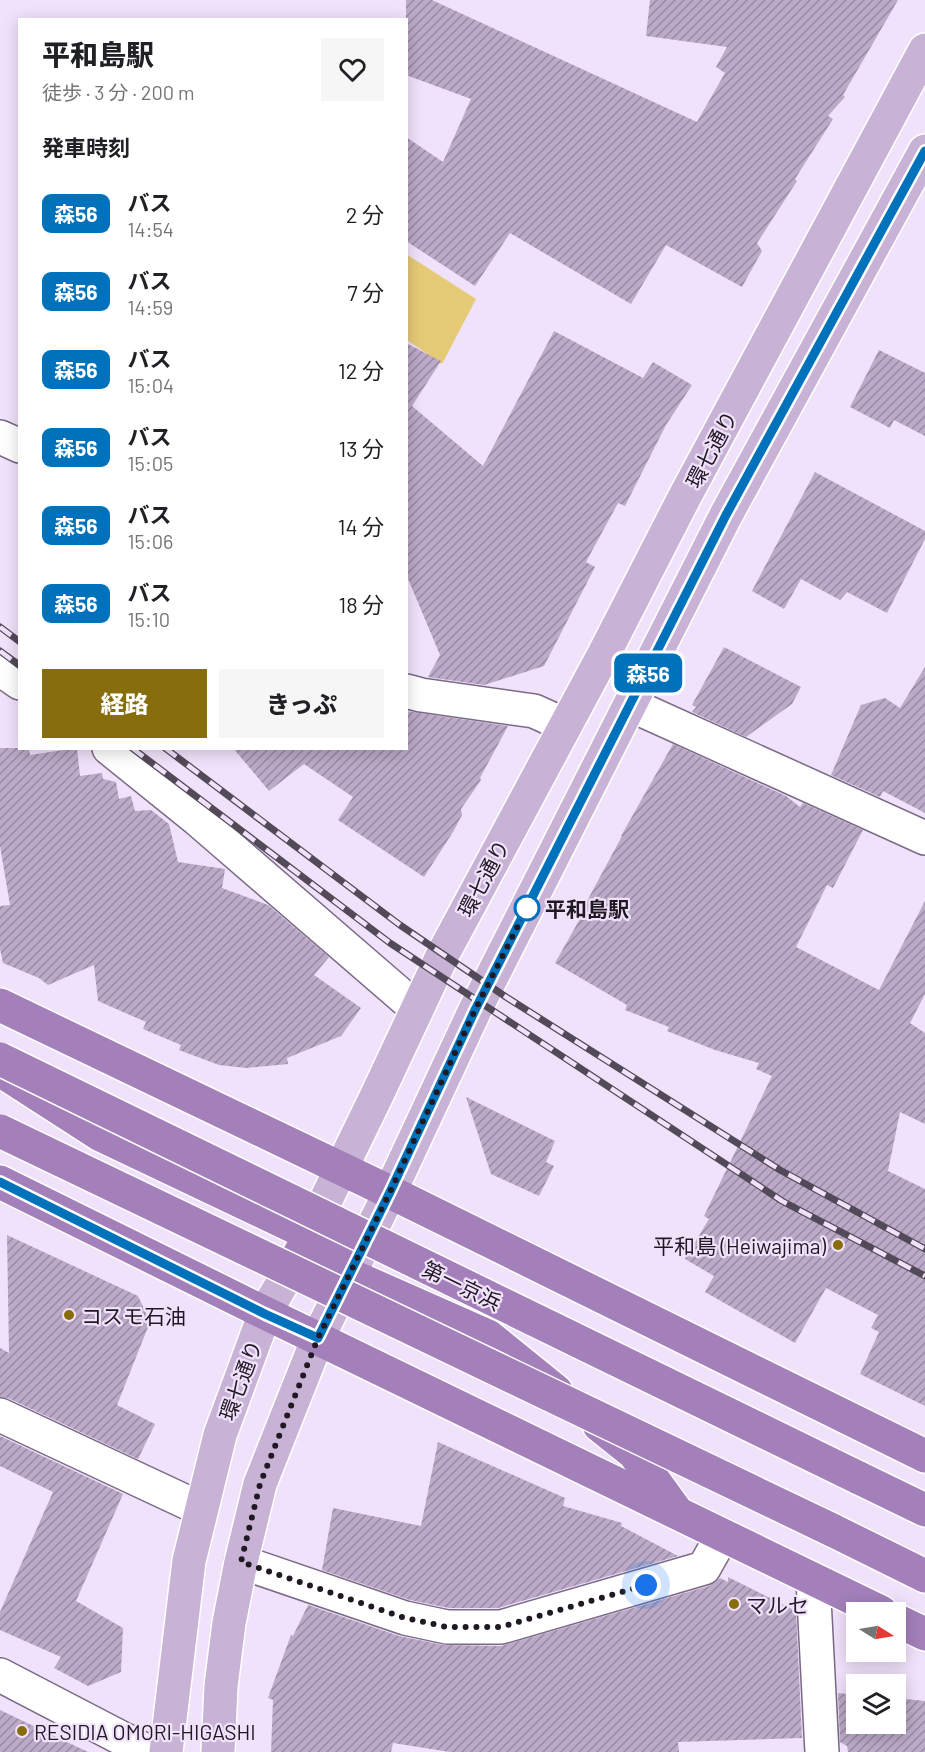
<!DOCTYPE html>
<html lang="ja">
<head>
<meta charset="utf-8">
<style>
  :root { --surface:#fff; --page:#f6f6f6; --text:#202124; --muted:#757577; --accent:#876d0c }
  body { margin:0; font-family:Barlow,"Noto Sans JP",sans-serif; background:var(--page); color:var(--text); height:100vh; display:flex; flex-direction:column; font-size:22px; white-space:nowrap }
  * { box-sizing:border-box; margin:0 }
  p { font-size:20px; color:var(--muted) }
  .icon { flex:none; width:33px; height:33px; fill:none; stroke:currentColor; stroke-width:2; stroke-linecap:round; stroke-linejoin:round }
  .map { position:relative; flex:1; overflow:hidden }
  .drawer { position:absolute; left:18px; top:18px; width:390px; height:732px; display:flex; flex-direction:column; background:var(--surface); border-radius:0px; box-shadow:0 3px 15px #0003 }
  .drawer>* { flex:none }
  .badge { padding:0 12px; border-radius:9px; font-size:21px; line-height:39px }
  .needle { width:39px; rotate:101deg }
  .tools { position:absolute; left:846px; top:1602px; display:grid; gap:12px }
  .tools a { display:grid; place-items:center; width:60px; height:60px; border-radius:0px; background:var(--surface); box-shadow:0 3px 15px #0003; font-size:30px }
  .you { position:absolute; width:30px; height:30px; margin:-15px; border:4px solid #fff; border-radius:50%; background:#1a73e8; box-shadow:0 0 0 9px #1a73e833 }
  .map>.badge { position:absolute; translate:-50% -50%; box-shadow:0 0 0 3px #fff }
  h2 { padding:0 24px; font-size:22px; line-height:54px }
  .round { display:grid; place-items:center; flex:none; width:63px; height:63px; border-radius:0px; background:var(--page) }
  .headline { display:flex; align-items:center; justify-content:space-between; height:102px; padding:0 24px }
  h1 { font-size:28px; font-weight:800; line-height:45px }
  .button { display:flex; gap:12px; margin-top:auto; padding:12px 24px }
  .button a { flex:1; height:69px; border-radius:0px; background:var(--accent); color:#fff; font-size:24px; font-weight:800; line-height:69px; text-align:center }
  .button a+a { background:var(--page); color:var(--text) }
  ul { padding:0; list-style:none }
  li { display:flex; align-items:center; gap:18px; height:78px; padding:0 24px }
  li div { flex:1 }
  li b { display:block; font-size:22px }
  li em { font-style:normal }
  li .badge { min-width:66px; font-weight:700; text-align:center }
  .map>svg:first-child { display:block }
  .park { fill:#e6cb77 }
  .building { fill:url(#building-hatch) }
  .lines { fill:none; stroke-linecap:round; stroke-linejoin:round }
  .minor-casing { stroke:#7a6a86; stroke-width:36 }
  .major-casing { stroke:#fff; stroke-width:36 }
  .highway-casing { stroke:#fff; stroke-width:36 }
  .minor { stroke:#fff; stroke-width:33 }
  .major { stroke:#c8b3d6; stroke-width:33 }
  .highway { stroke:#a380ba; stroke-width:33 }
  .rail-casing { stroke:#534a59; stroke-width:7 }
  .rail { stroke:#f1e2fb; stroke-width:4.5; stroke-dasharray:14; stroke-linecap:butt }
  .highway-bridge-casing { stroke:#fff; stroke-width:36; stroke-linecap:butt }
  .highway-bridge { stroke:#a380ba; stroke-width:33 }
  .line-casing { stroke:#fff; stroke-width:14 }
  .line { stroke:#0072bc; stroke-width:9 }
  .walk { stroke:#201924; stroke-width:6; stroke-dasharray:0 10.8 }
  .stop-dot { fill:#fff; stroke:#0072bc; stroke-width:3 }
  .poi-dot { fill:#876d0c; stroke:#f1e2fb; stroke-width:2 }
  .labels { text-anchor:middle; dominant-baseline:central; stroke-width:4.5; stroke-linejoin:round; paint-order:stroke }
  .street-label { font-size:21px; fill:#201924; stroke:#f1e2fb }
  .stop-label { font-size:21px; font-weight:bold; fill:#201924; stroke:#f1e2fb; text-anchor:start }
  .poi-label { font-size:21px; fill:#201924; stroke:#f1e2fb; text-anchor:start }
</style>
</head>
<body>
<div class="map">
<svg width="925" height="1752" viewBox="0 0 925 1752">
  <defs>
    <pattern id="building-hatch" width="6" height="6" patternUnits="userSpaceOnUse" patternTransform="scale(1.5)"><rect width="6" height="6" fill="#bcaac8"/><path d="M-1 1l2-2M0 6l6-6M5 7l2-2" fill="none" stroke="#988aa2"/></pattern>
  </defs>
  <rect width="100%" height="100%" fill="#f1e2fb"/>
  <polygon class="park" points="406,254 476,299 442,364 407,340"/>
  <g class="building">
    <polygon points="406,0 432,0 697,122 725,73 716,67 727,47 646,36 650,0 898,0 843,95 845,97 828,116 833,119 795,179 797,181 757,243 762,251 742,287 666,245 631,304 510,233 475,286 406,241 406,137 443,162 471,99 406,75"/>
    <polygon points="554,331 643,378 653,362 692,385 666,425 625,506 618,503 586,562 595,567 544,666 484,685 428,677 440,655 406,574 406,343 441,361 412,406 483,466"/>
    <polygon points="879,350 925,373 925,436 894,420 890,428 850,407"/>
    <polygon points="815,472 925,531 925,539 887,613 847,592 840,600 801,579 784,609 752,591"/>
    <polygon points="724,647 801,687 792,704 746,737 692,712 696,707 692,705"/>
    <polygon points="925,667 925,813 883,791 880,797 831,775 861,705 885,698 900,708"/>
    <polygon points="406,711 508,726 480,778 481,780 461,809 462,815 453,832 424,877 338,820 353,797 304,764 269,791 233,748 406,748"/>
    <polygon points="673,744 786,796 800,807 803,803 863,830 833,888 827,885 796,947 879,990 925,901 925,994 910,1023 925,1033 925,1124 900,1112 888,1171 925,1189 925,1406 860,1374 879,1332 871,1328 878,1315 826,1288 795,1343 705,1292 714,1276 685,1259 709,1219 704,1216 772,1076 756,1069 759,1063 715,1050 667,1031 669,1027 625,1010 627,1005 555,963 581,917 579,916 622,836 621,836"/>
    <polygon points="0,748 29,748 30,755 77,748 80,776 102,773 103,779 116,782 119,799 131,796 135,811 151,810 169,824 178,862 225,869 222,888 268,905 329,957 314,975 361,1008 341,1036 287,1058 288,1064 246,1068 219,1065 179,1050 181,1045 143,1029 146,1022 98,1001 94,965 48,985 39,978 3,963 0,949 0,906 10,905 0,846"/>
    <polygon points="466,1097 555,1141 546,1162 554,1166 539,1196 491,1174"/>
    <polygon points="7,1235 138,1296 150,1322 117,1405 155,1424 138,1459 8,1398 0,1397 0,1348 9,1353"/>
    <polygon points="0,1436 123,1494 76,1601 123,1628 121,1672 88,1686 54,1668 61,1657 0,1630 0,1612 53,1492 0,1466"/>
    <polygon points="438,1442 565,1498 563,1506 622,1523 621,1526 678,1556 498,1608 449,1608 410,1600 322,1570 333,1508 421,1526"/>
    <polygon points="728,1577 796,1611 802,1738 678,1742 679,1752 450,1752 393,1743 391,1752 271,1752 273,1700 268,1698 291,1635 293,1636 308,1605 399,1636 443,1645 501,1646 709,1586 720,1578 728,1582"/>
    <polygon points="838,1693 856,1695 856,1724 896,1724 896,1698 925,1701 925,1752 848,1752 847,1746 840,1742"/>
    <polygon points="0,1710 88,1752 0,1752"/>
  </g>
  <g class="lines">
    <g class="minor-casing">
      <g id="minor">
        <polyline points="0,437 20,446"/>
        <polyline points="0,669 20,683"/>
        <polyline points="406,691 421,695 534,711 565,725"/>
        <polyline points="631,705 925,838"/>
        <polyline points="109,748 197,819 417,1009"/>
        <polyline points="0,1415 201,1509"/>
        <polyline points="241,1562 405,1618 447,1627 501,1627 704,1568 722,1536"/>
        <polyline points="813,1580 822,1752"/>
        <polyline points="0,1675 148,1752"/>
      </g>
    </g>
    <g class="major-casing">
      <g id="major">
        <polyline points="166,1752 189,1561 220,1435 265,1313 300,1253 376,1097 444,952 604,654 684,498 925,50"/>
        <polyline points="218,1752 221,1686 229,1623 241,1562 260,1484 318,1338 390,1192 475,1010 726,515 925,151"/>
      </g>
    </g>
    <g class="highway-casing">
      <g id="highway">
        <polyline points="0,1005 390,1192 925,1456"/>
        <polyline points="9,1076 99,1134 343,1250"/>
        <polyline points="0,1182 265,1313 881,1612"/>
        <polyline points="300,1253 488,1336 556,1391"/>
        <polyline points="599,1425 634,1453 676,1511"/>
        <polyline points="857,1477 925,1510"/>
        <polyline points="832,1530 925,1576"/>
        <polyline points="896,1620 925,1634"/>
      </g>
    </g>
    <use href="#minor" class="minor"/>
    <use href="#major" class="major"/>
    <use href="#highway" class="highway"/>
    <g class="rail-casing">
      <g id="rail">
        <polyline points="0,627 20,642"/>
        <polyline points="0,651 20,666"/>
        <polyline points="132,748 390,943 782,1201 925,1276"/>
        <polyline points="165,748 400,925 506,997 780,1170 925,1249"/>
      </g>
    </g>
    <use href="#rail" class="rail"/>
    <g class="highway-bridge-casing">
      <g id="highway-bridge">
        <polyline points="0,1059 857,1477"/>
        <polyline points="0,1131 832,1530"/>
      </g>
    </g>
    <use href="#highway-bridge" class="highway-bridge"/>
  </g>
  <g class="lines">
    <g class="line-casing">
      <polyline id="line" points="0,1182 265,1314 318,1338 390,1192 475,1010 726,515 925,151"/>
    </g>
    <use href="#line" class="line"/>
    <polyline class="walk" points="527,908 475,1010 390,1192 318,1338 260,1484 241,1562 405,1618 447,1627 501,1627 646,1585"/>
  </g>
  <circle class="stop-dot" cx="527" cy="908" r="12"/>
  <g class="poi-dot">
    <circle cx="838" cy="1245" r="6"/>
    <circle cx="69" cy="1315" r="6"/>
    <circle cx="734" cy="1604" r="6"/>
    <circle cx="22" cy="1731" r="6"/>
  </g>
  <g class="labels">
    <g class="street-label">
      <text transform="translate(711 449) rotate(-62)">環七通り</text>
      <text transform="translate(483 878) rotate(-62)">環七通り</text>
      <text transform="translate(462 1285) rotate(26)">第一京浜</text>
      <text transform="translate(240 1380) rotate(-70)">環七通り</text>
    </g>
    <g class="stop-label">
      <text x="545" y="908">平和島駅</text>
    </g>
    <g class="poi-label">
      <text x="826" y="1245" text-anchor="end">平和島 (Heiwajima)</text>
      <text x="81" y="1315">コスモ石油</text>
      <text x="746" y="1604">マルセ</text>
      <text x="34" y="1731">RESIDIA OMORI-HIGASHI</text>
    </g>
  </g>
</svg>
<div class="tools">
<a><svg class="needle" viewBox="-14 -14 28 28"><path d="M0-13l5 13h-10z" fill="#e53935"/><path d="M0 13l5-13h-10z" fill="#757577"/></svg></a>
<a><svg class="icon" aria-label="layers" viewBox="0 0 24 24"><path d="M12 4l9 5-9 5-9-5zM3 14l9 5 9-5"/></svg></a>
</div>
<div class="you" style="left:646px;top:1585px"></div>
<b class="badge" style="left:648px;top:673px;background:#0072bc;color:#fff">森56</b>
<section class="drawer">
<div class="headline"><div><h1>平和島駅</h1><p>徒歩 · 3 分 · 200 m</p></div><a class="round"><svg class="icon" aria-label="heart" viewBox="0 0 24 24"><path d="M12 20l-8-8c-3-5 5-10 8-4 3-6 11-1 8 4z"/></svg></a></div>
<h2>発車時刻</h2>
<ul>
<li><span class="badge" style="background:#0072bc;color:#fff">森56</span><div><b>バス</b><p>14:54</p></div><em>2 分</em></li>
<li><span class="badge" style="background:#0072bc;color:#fff">森56</span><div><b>バス</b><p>14:59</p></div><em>7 分</em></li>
<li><span class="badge" style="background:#0072bc;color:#fff">森56</span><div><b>バス</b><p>15:04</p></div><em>12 分</em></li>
<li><span class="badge" style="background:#0072bc;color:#fff">森56</span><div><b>バス</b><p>15:05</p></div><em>13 分</em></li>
<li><span class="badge" style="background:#0072bc;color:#fff">森56</span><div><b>バス</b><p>15:06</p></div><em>14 分</em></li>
<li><span class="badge" style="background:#0072bc;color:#fff">森56</span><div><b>バス</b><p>15:10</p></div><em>18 分</em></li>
</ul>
<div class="button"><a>経路</a><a>きっぷ</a></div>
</section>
</div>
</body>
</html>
